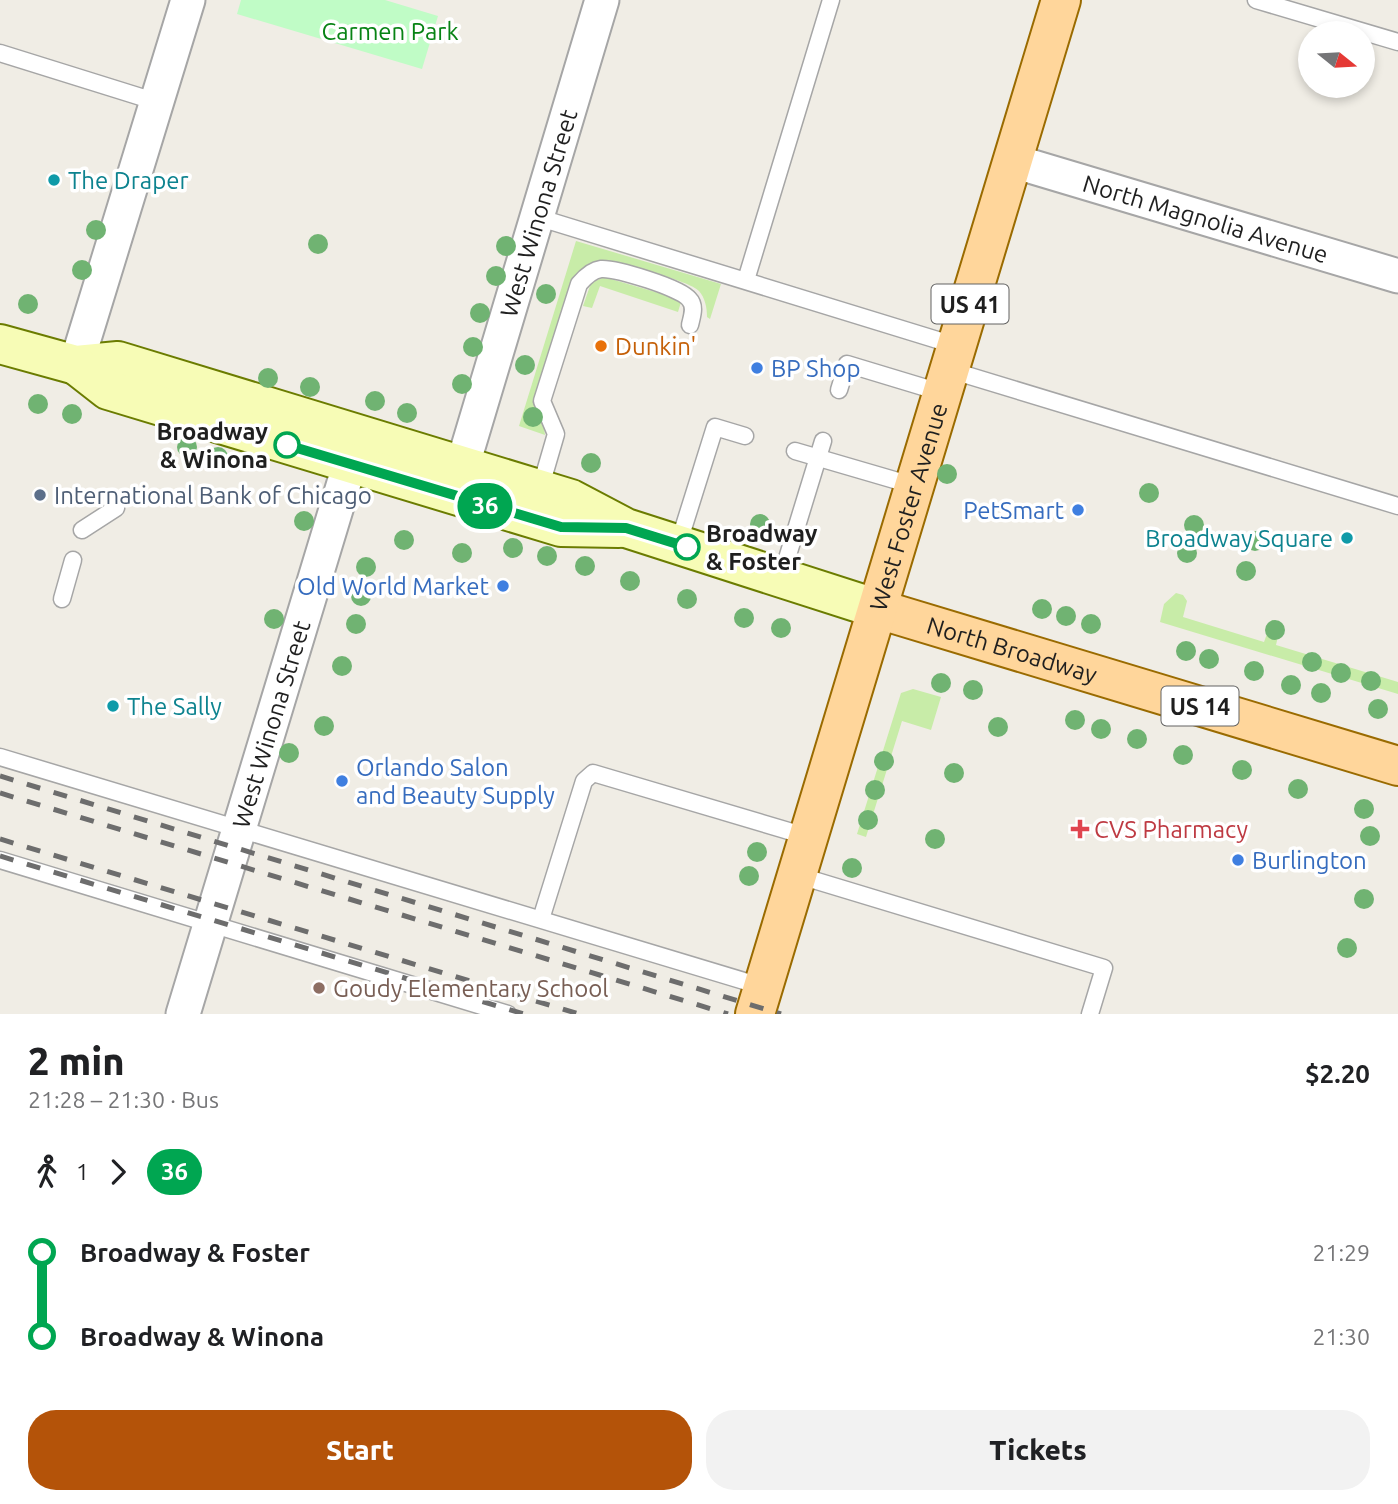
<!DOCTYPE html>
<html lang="en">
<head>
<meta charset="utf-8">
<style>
  :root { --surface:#fff; --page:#f2f2f2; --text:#202124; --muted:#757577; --accent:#b45309 }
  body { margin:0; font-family:Ubuntu,sans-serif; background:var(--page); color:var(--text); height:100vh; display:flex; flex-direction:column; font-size:26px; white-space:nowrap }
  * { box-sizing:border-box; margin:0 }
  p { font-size:23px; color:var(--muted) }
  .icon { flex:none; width:38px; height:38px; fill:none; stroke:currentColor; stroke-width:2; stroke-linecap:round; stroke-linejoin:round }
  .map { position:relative; height:1014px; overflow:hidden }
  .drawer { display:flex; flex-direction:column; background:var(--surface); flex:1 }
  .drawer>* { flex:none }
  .badge { padding:0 14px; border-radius:23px; font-size:24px; line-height:46px }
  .needle { width:46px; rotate:108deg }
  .tools { position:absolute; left:1298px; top:21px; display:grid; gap:14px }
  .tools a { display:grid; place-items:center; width:77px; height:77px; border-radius:50%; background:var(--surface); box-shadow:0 4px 10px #0003; font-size:35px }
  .map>.badge { position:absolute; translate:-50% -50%; box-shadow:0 0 0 4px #fff }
  .legs { display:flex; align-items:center; gap:10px; height:77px; padding:0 28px; font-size:23px }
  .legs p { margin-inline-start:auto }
  .headline { display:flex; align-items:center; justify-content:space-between; height:119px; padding:0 28px }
  h1 { font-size:38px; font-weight:800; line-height:52px }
  .button { display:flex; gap:14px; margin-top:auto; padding:14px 28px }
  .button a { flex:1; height:80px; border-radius:28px; background:var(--accent); color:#fff; font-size:28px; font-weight:800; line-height:80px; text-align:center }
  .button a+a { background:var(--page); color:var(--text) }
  ul { padding:0 28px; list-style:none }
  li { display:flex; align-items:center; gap:24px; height:84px; font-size:26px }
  li i { display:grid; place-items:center; width:10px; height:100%; margin:0 9px; background:currentColor }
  li i::after { content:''; width:18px; height:18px; margin:-9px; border:5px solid; border-radius:50%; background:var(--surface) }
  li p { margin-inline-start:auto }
  li:first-child i { background:linear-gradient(#0000 50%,currentColor 0) }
  li:last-child i { background:linear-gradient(currentColor 50%,#0000 0) }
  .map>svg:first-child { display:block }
  .grass { fill:#c8eca8 }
  .park { fill:#c0fcc6 }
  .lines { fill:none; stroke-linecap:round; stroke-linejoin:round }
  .service-casing { stroke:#a6a6a6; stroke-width:19 }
  .minor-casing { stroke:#a6a6a6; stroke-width:37 }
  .secondary-casing { stroke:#6b7c00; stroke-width:42 }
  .primary-casing { stroke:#9a6b00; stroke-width:42 }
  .service { stroke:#fff; stroke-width:16 }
  .minor { stroke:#fff; stroke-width:33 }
  .secondary { stroke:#f7fcb6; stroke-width:38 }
  .primary { stroke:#ffd69b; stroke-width:38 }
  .rail { stroke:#6d6d6d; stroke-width:5; stroke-dasharray:14 14; stroke-linecap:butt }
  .tree { fill:#70b372 }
  .line-1-casing { stroke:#fff; stroke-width:16 }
  .line-1 { stroke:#00a651; stroke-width:10 }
  .culture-dot { fill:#0f9aa8; stroke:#fff; stroke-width:2.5 }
  .food-dot { fill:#e8710a; stroke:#fff; stroke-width:2.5 }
  .shop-dot { fill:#3f7fe0; stroke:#fff; stroke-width:2.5 }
  .stop-1-dot { fill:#fff; stroke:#00a651; stroke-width:3.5 }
  .service-dot { fill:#5c6f8a; stroke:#fff; stroke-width:2.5 }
  .health-dot { fill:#e0444e; stroke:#fff; stroke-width:2.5 }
  .education-dot { fill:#8d6e63; stroke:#fff; stroke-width:2.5 }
  .labels { text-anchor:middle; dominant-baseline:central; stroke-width:7; stroke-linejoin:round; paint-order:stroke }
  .shield { fill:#fff; stroke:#626262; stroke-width:2 }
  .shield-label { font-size:23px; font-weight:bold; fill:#1f1f1f }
  .park-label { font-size:24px; fill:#078314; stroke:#fff }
  .culture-label { font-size:24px; fill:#0d838f; stroke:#fff; text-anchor:start }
  .street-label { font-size:24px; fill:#1f1f1f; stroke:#fff }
  .food-label { font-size:24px; fill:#c56008; stroke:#fff; text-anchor:start }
  .shop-label { font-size:24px; fill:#366cbe; stroke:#fff; text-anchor:start }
  .stop-label { font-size:24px; font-weight:bold; fill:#1f1f1f; stroke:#fff; text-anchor:end }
  .service-label { font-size:24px; fill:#4e5e75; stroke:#fff; text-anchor:start }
  .health-label { font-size:24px; fill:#be3a42; stroke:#fff; text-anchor:start }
  .education-label { font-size:24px; fill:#785e54; stroke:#fff; text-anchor:start }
</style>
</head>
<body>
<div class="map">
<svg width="1398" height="1014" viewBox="0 0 1398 1014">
  <rect width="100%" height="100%" fill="#f0ede5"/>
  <g class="grass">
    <path d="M 576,241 L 721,284 L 710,319 L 707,317 C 707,307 705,298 699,291 C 690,281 611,259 598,261 C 587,262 578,271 573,281 L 544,427 L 545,435 L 519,426 Z"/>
    <polygon points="604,277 676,298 681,302 678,312 600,286 592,308 583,306 591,283"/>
    <polygon points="1176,593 1183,595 1187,601 1183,617 1264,642 1272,620 1276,622 1279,632 1276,645 1398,682 1398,694 1160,622 1164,604"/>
    <polygon points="913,689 941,697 931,730 902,721 866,837 857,834 901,693"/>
  </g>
  <polygon class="park" points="241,0 385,0 438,16 422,69 237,14"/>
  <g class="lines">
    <g class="service-casing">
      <g id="service">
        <polyline points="1256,0 1398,42"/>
        <polyline points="0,53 157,102"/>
        <polyline points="537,217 957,346"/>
        <polyline points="746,280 831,0"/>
        <polyline points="950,370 1398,506"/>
        <polyline points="839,390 847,364 943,393"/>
        <polyline points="795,451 915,486"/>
        <path d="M 540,489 L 556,434 L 542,401 L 579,284 C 585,277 592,270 601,269 C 616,268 681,288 689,299 C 696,306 692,316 690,325"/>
        <polyline points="82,530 116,508"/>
        <polyline points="678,545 715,427 745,436"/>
        <polyline points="781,578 823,441"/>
        <polyline points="62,599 73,560"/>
        <polyline points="0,757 764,987"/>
        <polyline points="0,860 508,1014"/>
        <polyline points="797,875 1104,968 1090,1014"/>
        <polyline points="541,919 584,781 593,773 809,837"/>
      </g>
    </g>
    <g class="minor-casing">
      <g id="minor">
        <path id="s1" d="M 1013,161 L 1398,276"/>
        <polyline points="76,365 188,0"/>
        <path id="s2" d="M 463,464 L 602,0"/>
        <path id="s3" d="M 183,1014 L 357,440"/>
      </g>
    </g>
    <g class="secondary-casing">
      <g id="secondary">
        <polyline points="0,344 76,365 118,361 571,499 626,528 878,609"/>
        <polyline points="76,365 108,390 561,527 619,528"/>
      </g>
    </g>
    <g class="primary-casing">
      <g id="primary">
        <path id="s4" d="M 878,609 L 1398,766"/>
        <path id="s5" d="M 755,1014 L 1061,0"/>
      </g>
    </g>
    <use href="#service" class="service"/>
    <use href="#minor" class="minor"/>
    <use href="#secondary" class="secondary"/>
    <use href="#primary" class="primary"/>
    <g class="rail">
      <polyline points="0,776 781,1014"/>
      <polyline points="0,793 728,1014"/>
      <polyline points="0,839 579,1014"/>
      <polyline points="0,856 524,1014"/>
    </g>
  </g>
  <g class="tree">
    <circle cx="96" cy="230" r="10"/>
    <circle cx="318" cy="244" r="10"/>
    <circle cx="506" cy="246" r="10"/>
    <circle cx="82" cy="270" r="10"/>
    <circle cx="496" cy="276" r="10"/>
    <circle cx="546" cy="294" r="10"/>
    <circle cx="28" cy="304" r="10"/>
    <circle cx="480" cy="313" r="10"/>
    <circle cx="473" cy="347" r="10"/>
    <circle cx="525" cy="365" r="10"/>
    <circle cx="268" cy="378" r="10"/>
    <circle cx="462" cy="384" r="10"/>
    <circle cx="310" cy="387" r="10"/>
    <circle cx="375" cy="401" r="10"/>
    <circle cx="38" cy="404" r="10"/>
    <circle cx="407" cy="413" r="10"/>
    <circle cx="72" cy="414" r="10"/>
    <circle cx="533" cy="417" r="10"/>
    <circle cx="187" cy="447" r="10"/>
    <circle cx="218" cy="457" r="10"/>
    <circle cx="591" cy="463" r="10"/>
    <circle cx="947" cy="474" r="10"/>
    <circle cx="1149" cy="493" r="10"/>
    <circle cx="304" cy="521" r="10"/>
    <circle cx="760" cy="524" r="10"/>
    <circle cx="1194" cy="525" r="10"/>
    <circle cx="404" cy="540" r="10"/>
    <circle cx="1255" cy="541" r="10"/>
    <circle cx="513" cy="548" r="10"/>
    <circle cx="462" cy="553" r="10"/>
    <circle cx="1187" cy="553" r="10"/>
    <circle cx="547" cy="556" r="10"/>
    <circle cx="585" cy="566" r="10"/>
    <circle cx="366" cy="567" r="10"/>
    <circle cx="1246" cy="571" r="10"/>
    <circle cx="630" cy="581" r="10"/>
    <circle cx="361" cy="596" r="10"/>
    <circle cx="687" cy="599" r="10"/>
    <circle cx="1042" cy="609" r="10"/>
    <circle cx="1066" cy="616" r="10"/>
    <circle cx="744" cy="618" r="10"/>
    <circle cx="274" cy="619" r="10"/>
    <circle cx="356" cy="624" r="10"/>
    <circle cx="1091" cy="624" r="10"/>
    <circle cx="781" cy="628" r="10"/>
    <circle cx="1275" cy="630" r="10"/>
    <circle cx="1186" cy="651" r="10"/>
    <circle cx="1209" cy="659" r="10"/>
    <circle cx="1312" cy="662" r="10"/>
    <circle cx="342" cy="666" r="10"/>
    <circle cx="1254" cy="671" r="10"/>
    <circle cx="1341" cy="673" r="10"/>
    <circle cx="1371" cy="681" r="10"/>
    <circle cx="941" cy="683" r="10"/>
    <circle cx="1291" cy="685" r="10"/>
    <circle cx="973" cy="690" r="10"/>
    <circle cx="1321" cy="693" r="10"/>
    <circle cx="1378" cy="709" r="10"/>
    <circle cx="1075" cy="720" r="10"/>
    <circle cx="324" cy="726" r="10"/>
    <circle cx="998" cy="727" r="10"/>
    <circle cx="1101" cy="729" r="10"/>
    <circle cx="1137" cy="739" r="10"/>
    <circle cx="289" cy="753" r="10"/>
    <circle cx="1183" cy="755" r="10"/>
    <circle cx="884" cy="761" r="10"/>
    <circle cx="1242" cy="770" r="10"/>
    <circle cx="954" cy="773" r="10"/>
    <circle cx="1298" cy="789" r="10"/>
    <circle cx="875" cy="790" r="10"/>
    <circle cx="1364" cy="809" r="10"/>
    <circle cx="868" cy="820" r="10"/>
    <circle cx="1370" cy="836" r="10"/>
    <circle cx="935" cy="839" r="10"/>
    <circle cx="757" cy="852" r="10"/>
    <circle cx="852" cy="868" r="10"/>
    <circle cx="749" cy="876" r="10"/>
    <circle cx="1364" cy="899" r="10"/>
    <circle cx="1347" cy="948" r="10"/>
  </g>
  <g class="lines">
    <g class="line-1-casing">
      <polyline id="line-1" points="287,445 561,527 626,528 687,547"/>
    </g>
    <use href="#line-1" class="line-1"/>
  </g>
  <g class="culture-dot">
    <circle cx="54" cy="180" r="7"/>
    <circle cx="1347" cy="538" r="7"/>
    <circle cx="113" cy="706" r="7"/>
  </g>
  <circle class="food-dot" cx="601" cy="346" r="7"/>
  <g class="shop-dot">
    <circle cx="757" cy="368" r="7"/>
    <circle cx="1078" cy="510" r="7"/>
    <circle cx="503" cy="586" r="7"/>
    <circle cx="342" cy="781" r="7"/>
    <circle cx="1238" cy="860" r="7"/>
  </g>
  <g class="stop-1-dot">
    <circle cx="287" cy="445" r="12"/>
    <circle cx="687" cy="547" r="12"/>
  </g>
  <circle class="service-dot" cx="40" cy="495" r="7"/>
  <path class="health-dot" d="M1076.5 818.5h7v7h7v7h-7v7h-7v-7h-7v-7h7z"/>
  <circle class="education-dot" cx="319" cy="988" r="7"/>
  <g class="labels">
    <g class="shield">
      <rect x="931.5" y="284.5" width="77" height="39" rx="5"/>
      <rect x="1161.5" y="686.5" width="77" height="39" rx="5"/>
    </g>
    <g class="shield-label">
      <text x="970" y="304">US 41</text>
      <text x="1200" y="706">US 14</text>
    </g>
    <g class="park-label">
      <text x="390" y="31">Carmen Park</text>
    </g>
    <g class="culture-label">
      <text x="68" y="180">The Draper</text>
      <text x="1333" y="538" text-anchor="end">Broadway Square</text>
      <text x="127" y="706">The Sally</text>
    </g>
    <g class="street-label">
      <text stroke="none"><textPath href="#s2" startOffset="262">West Winona Street</textPath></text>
      <text stroke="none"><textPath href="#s1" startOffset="201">North Magnolia Avenue</textPath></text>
      <text stroke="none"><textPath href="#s5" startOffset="530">West Foster Avenue</textPath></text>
      <text stroke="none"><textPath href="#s4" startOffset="140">North Broadway</textPath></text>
      <text stroke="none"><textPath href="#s3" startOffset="303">West Winona Street</textPath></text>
    </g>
    <g class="food-label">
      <text x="615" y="346">Dunkin'</text>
    </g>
    <g class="shop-label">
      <text x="771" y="368">BP Shop</text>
      <text x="1064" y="510" text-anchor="end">PetSmart</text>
      <text x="489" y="586" text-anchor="end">Old World Market</text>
      <text x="356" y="767">Orlando Salon<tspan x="356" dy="28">and Beauty Supply</tspan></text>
      <text x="1252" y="860">Burlington</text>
    </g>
    <g class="stop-label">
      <text x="268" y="431">Broadway<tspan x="268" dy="28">&amp; Winona</tspan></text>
      <text x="706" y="533" text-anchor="start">Broadway<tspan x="706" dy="28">&amp; Foster</tspan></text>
    </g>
    <g class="service-label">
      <text x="54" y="495">International Bank of Chicago</text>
    </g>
    <g class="health-label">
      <text x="1094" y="829">CVS Pharmacy</text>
    </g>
    <g class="education-label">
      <text x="333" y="988">Goudy Elementary School</text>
    </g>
  </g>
</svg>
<div class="tools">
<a><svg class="needle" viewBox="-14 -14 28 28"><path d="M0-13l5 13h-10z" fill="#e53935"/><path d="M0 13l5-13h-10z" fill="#757577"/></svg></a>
</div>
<b class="badge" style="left:485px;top:506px;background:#00a651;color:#fff">36</b>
</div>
<section class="drawer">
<div class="headline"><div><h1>2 min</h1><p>21:28 – 21:30 · Bus</p></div><b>$2.20</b></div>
<div class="legs"><svg class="icon" aria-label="walk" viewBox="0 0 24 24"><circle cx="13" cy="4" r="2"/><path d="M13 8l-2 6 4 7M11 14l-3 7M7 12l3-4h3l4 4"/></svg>1<svg class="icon" aria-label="forward" viewBox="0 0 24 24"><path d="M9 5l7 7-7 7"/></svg><b class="badge" style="background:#00a651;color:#fff">36</b></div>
<ul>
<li><i style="color:#00a651"></i><b>Broadway &amp; Foster</b><p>21:29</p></li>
<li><i style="color:#00a651"></i><b>Broadway &amp; Winona</b><p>21:30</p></li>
</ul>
<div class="button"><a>Start</a><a>Tickets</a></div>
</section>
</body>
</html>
